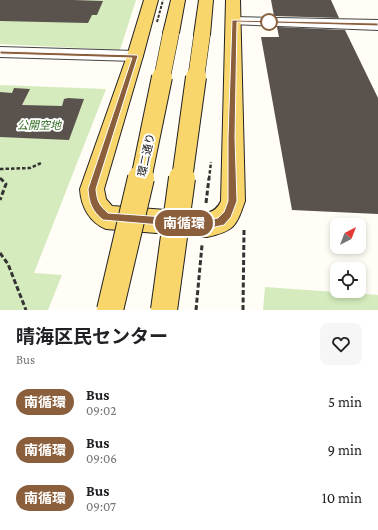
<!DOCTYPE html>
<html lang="en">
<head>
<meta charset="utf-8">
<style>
  :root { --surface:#fff; --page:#f6f6f6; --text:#202124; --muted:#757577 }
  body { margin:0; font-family:"Crimson Pro","Noto Sans JP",serif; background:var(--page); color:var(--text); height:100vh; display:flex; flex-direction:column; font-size:15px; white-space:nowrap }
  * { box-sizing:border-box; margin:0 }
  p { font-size:13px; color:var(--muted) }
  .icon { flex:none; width:22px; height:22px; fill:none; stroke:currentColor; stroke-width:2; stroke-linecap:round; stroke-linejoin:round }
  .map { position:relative; height:310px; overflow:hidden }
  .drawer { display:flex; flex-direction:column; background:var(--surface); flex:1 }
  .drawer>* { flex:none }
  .badge { padding:0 8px; border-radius:13px; font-size:14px; line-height:26px }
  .needle { width:26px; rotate:42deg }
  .controls { position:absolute; left:330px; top:218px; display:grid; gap:8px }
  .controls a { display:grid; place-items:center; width:36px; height:36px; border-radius:8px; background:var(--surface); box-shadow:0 2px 6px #0003; font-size:20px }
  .map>.badge { position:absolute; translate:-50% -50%; box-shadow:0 0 0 2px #fff }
  .round { display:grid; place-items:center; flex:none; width:42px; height:42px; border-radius:8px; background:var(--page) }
  .overview { display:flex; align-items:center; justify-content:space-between; height:68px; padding:0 16px }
  h1 { font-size:19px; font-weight:700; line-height:30px }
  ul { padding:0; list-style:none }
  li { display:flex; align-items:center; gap:12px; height:48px; padding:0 16px }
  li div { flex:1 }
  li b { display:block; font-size:15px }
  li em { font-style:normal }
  li .badge { min-width:44px; font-weight:700; text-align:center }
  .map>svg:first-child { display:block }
  .green { fill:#d5ebbd }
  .building { fill:#5a524d }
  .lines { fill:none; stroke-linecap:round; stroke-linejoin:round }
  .minor-casing { stroke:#444; stroke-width:2 }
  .major-casing { stroke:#222; stroke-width:2 }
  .path-far1 { stroke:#333; stroke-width:2.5; stroke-dasharray:3.5 2; stroke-linecap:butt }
  .path { stroke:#333; stroke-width:3; stroke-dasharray:5 2.5; stroke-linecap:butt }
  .minor { fill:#fff; fill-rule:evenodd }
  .major { fill:#f9d66b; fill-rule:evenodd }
  .major-bridge-far2-casing { stroke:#222; stroke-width:17; stroke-linecap:butt }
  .major-bridge-far1-casing { stroke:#222; stroke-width:22; stroke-linecap:butt }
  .major-bridge-casing { stroke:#222; stroke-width:28; stroke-linecap:butt }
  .path-bridge-far1 { stroke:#333; stroke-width:2; stroke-dasharray:3 1.5; stroke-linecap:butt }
  .path-bridge { stroke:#333; stroke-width:3; stroke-dasharray:5 2.5; stroke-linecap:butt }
  .major-bridge-far2 { stroke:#f9d66b; stroke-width:16 }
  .major-bridge-far1 { stroke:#f9d66b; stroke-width:20 }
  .major-bridge { stroke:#f9d66b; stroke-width:26 }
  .line { fill:#8b5e3c; stroke:#fff }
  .stop-dot { fill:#fff; stroke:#8b5e3c; stroke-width:2 }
  .labels { text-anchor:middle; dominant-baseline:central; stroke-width:4; stroke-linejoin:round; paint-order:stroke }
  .park-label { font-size:11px; font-style:italic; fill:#2f6b1f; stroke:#fff }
  .street-label { font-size:11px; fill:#111; stroke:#fff }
</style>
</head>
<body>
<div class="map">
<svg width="378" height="310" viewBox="0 0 378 310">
  <rect width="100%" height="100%" fill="#fffdf5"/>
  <g class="green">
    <polygon points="0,0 136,0 120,50 0,44"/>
    <polygon points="0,85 106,89 34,273 62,275 48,310 0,310"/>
    <polygon points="265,287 378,295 378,310 263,310"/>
  </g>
  <g class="building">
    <polygon points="0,0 73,0 103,1 97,15 92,15 88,23 0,21"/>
    <polygon points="271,0 331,0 339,18 274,16"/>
    <polygon points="277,27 345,30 378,98 378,214 292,210 261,37 279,37"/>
    <polygon points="14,88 30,89 22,105 62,106 64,99 68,98 84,99 69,140 0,137 0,92 12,93"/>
  </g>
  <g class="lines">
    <g class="minor-casing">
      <g id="minor">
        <polygon points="234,17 378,20 378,30 229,24 227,21 229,18"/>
        <polygon points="0,47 135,51 141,52 143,56 141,60 135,61 0,57"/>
      </g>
    </g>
    <g class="major-casing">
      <g id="major">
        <path d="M 144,0 L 158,0 L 143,56 L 104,189 L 106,199 L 112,206 L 207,213 C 214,211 218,208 221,201 L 226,0 L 240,0 L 245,201 C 236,227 234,231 207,237 L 106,229 C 89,222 81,206 80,189 L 127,56 Z"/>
        <polygon points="171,0 185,0 179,33 176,36 171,38 166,36 163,33"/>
        <polygon points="199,0 213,0 210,35 207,38 202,40 197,38 194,35"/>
      </g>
    </g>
    <g class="path-far1">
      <polyline points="0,169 30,168 41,163"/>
      <polyline points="209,179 211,162"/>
    </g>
    <g class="path">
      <polyline points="0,178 6,184 0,200"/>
      <polyline points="206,203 209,178"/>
      <polyline points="0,253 8,264 26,310"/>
      <polyline points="196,310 202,245"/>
      <polyline points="243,310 244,230"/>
    </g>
    <use href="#minor" class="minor"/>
    <use href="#major" class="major"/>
    <g class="major-bridge-far2-casing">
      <g id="major-bridge-far2">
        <polyline points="162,78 171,33"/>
        <polyline points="196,78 202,35"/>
      </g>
    </g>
    <g class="major-bridge-far1-casing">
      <g id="major-bridge-far1">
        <polyline points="141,179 162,77"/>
        <polyline points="182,179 196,77"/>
      </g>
    </g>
    <g class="major-bridge-casing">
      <g id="major-bridge">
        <polyline points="110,310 141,178"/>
        <polyline points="164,310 182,178"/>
      </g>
    </g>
    <polyline class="path-bridge-far1" points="157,22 163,0"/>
    <polyline class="path-bridge" points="203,237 205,212"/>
    <use href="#major-bridge-far2" class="major-bridge-far2"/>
    <use href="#major-bridge-far1" class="major-bridge-far1"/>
    <use href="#major-bridge" class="major-bridge"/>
  </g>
  <path class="line" d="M 232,20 L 378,23 L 378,26 L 237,22 L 235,138 L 237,201 L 231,217 L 224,225 L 207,229 L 103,220 C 92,211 89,203 88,189 L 132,58 L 0,54 L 0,51 L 137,55 L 138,56 L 96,189 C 97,201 99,205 108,213 L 207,220 L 218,218 L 224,212 L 228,201 L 228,138 Z"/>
  <circle class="stop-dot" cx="269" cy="22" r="8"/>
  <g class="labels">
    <g class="park-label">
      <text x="39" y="125">公開空地</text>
    </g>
    <g class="street-label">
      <text transform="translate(146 155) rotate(-78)">環二通り</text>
    </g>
  </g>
</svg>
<div class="controls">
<a><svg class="needle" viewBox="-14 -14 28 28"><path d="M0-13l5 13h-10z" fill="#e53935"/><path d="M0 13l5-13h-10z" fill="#757577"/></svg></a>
<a><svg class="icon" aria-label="locate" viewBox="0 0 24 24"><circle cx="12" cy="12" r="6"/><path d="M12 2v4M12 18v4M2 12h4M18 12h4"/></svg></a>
</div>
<b class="badge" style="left:184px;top:223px;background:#8b5e3c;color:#fff">南循環</b>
</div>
<section class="drawer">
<div class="overview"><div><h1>晴海区民センター</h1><p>Bus</p></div><a class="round"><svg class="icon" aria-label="heart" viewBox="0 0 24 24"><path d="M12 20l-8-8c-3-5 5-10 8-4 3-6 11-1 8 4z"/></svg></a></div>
<ul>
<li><span class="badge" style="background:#8b5e3c;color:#fff">南循環</span><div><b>Bus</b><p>09:02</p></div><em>5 min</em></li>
<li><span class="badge" style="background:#8b5e3c;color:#fff">南循環</span><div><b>Bus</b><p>09:06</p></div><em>9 min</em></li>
<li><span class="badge" style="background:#8b5e3c;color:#fff">南循環</span><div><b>Bus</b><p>09:07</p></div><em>10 min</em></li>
</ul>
</section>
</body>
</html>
